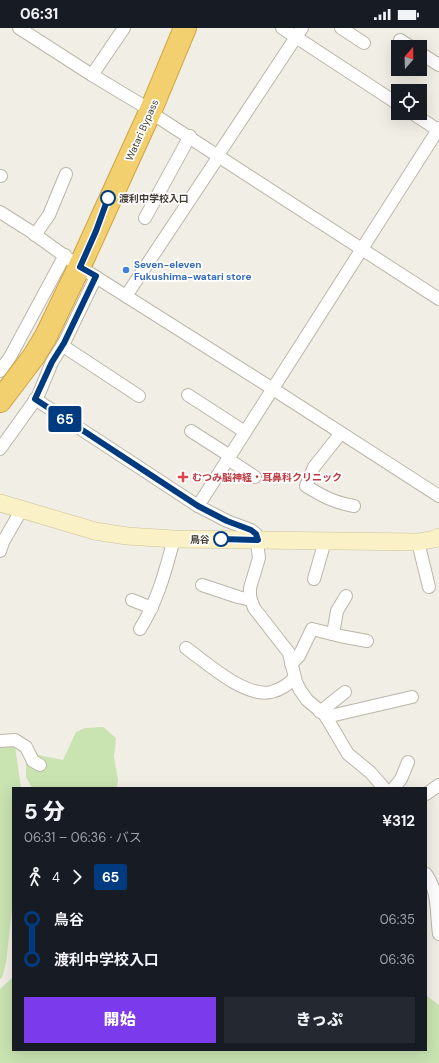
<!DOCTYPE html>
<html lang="ja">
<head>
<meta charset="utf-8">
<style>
  :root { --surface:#171b24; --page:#242831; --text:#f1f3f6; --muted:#9ea1a6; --accent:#7c3aed }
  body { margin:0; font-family:"DM Sans","Noto Sans JP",sans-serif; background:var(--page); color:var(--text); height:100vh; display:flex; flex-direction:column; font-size:15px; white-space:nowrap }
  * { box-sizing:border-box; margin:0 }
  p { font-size:13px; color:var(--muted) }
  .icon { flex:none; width:22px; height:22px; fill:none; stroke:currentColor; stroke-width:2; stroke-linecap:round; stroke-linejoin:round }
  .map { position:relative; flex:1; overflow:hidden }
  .sheet { position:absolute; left:12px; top:759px; width:415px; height:264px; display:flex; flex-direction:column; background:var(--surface); border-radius:0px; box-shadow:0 4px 16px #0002 }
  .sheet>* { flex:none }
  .badge { padding:0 8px; border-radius:3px; font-size:14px; line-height:26px }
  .needle { width:26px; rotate:20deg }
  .fabs { position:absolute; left:391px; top:12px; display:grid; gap:8px }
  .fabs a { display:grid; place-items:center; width:36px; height:36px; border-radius:0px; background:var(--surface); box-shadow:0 4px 16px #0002; font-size:20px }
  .map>.badge { position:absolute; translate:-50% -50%; box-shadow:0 0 0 2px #fff }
  .legs { display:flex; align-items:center; gap:6px; height:44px; padding:0 12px; font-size:13px }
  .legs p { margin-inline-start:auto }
  .head { display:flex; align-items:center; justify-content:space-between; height:68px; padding:0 12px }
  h1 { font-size:22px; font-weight:800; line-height:30px }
  .primary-button { display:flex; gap:8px; margin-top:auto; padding:8px 12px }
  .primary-button a { flex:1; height:46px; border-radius:0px; background:var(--accent); color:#fff; font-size:16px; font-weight:800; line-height:46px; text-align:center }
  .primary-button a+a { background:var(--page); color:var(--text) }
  ul { padding:0 12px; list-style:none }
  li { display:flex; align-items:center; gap:14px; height:40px; font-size:15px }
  li i { display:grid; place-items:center; width:6px; height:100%; margin:0 5px; background:currentColor }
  li i::after { content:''; width:10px; height:10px; margin:-5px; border:3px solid; border-radius:50%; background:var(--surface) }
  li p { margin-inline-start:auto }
  li:first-child i { background:linear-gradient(#0000 50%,currentColor 0) }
  li:last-child i { background:linear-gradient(currentColor 50%,#0000 0) }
  .status { display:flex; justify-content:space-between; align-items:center; height:28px; padding:0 20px; background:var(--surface); direction:ltr }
  .status svg { height:11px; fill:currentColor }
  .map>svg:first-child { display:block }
  .green { fill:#c9e3b1 }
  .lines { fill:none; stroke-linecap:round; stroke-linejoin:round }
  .street-casing { stroke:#bcb6a9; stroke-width:14 }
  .secondary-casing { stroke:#cec298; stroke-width:18 }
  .highway-casing { stroke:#d0a440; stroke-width:24 }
  .street { stroke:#fff; stroke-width:12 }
  .secondary { stroke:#faf1c6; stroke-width:17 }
  .highway { stroke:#f2cf6f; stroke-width:22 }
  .line-1-casing { stroke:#fff; stroke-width:9 }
  .line-1 { stroke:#003b80; stroke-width:6 }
  .stop-1-dot { fill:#fff; stroke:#003b80; stroke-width:2 }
  .shop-dot { fill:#3f7fe0; stroke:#fff; stroke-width:1.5 }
  .health-dot { fill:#e0444e; stroke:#fff; stroke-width:1.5 }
  .labels { text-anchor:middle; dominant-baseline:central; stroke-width:3.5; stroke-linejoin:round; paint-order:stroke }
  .street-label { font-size:10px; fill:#433e35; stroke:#fff }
  .stop-label { font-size:10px; font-weight:bold; fill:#433e35; stroke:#fff; text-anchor:start }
  .shop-label { font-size:10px; font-weight:bold; fill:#366cbe; stroke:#fff; text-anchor:start }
  .health-label { font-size:10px; font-weight:bold; fill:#be3a42; stroke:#fff; text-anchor:start }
</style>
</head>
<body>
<div class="status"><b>06:31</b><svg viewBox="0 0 49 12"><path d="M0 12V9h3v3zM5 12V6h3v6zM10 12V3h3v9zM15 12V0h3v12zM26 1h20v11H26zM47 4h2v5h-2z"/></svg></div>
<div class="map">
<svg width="439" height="1035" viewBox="0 0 439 1035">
  <rect width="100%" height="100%" fill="#f1eee5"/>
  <g class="green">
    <polygon points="103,699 116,710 114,729 118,752 117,760 32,760 26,749 26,728 38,727 63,732 76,704 85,700"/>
    <polygon points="0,718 15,718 21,760 13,760 13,873 6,935 2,950 0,951"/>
    <polygon points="13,949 13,1022 426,1022 426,967 439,977 439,1035 0,1035 0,961"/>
  </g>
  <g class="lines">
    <g class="street-casing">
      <g id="street">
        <polyline points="19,0 92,47 142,77 150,84 439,271"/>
        <polyline points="282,0 398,76"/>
        <polyline points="341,0 364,15"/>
        <polyline points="400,12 411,19"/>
        <polyline points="420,25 439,37"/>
        <polyline points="92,47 124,0"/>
        <polyline points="412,85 438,102"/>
        <polyline points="218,127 302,0"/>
        <polyline points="0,148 1,148"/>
        <polyline points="0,184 30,203 80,239 273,361 439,468"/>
        <polyline points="145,190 190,108"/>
        <polyline points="35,207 49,187 66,146"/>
        <polyline points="126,268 219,128"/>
        <polyline points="63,318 139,368"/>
        <polyline points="0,343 10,329 65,227"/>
        <polyline points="188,367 245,404"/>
        <polyline points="35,371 198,478 227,493 251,502 256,506 259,530 250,560 250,569 254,580 289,625 296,654 300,662 307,672 325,687 348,726 370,744 384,760"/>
        <polyline points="191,403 230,428"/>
        <path d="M 341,405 L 314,439 L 306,458 C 324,469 333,474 354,478"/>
        <polyline points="0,421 38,368 52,334 64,315 96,249"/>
        <polyline points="228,431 255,449"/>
        <polyline points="198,478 439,100"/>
        <polyline points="418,514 429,559"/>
        <polyline points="0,523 3,514 22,481"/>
        <polyline points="314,551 325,513"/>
        <polyline points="202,557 238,569 251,572"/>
        <polyline points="132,572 152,580"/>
        <path d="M 140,601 C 158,572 165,544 174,511"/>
        <polyline points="333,606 337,583 346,568"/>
        <path d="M 186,620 C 207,635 245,670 271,664 C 281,662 288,656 295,650"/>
        <polyline points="291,636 299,628 312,601 340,608 367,613"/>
        <polyline points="320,684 345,664"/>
        <polyline points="326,689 412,669"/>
        <polyline points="0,713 15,712 26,719 33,733 40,737"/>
        <polyline points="394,760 401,751 408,734"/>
        <polyline points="426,766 439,757"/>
        <path d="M 426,846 C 439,864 436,885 439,906"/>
      </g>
    </g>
    <g class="secondary-casing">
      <polyline id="secondary" points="0,475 95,503 127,508 174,511 418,514 434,511 439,509"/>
    </g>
    <g class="highway-casing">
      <polyline id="highway" points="0,373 34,328 46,308 83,231 150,84 185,0"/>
    </g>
    <use href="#street" class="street"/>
    <use href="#secondary" class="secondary"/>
    <use href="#highway" class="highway"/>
  </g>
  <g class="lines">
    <g class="line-1-casing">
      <polyline id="line-1" points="108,170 96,203 80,239 96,248 64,315 52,334 35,371 198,478 227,493 251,502 256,506 258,512 221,511"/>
    </g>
    <use href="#line-1" class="line-1"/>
  </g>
  <g class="stop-1-dot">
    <circle cx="108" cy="170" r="7"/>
    <circle cx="221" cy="511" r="7"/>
  </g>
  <circle class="shop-dot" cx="126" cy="242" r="4"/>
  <path class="health-dot" d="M181 443h4v4h4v4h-4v4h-4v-4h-4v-4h4z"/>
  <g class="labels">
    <g class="street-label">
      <text transform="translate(142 102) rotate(-66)">Watari Bypass</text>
    </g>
    <g class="stop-label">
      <text x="119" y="170">渡利中学校入口</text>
      <text x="210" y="511" text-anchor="end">鳥谷</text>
    </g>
    <g class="shop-label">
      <text x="134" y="236">Seven-eleven<tspan x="134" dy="12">Fukushima-watari store</tspan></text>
    </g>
    <g class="health-label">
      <text x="192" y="449">むつみ脳神経・耳鼻科クリニック</text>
    </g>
  </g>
</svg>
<div class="fabs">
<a><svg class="needle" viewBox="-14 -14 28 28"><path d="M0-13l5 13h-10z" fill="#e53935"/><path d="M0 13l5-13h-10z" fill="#9ea1a6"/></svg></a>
<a><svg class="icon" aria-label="locate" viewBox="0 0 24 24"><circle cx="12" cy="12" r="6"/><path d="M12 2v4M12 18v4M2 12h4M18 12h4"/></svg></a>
</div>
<b class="badge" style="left:65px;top:391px;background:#003b80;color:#fff">65</b>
<section class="sheet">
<div class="head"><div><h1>5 分</h1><p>06:31 – 06:36 · バス</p></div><b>¥312</b></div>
<div class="legs"><svg class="icon" aria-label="walk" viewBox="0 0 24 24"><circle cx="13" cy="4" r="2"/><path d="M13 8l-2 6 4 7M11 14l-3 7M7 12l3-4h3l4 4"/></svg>4<svg class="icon" aria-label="forward" viewBox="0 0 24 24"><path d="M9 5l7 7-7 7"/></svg><b class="badge" style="background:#003b80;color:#fff">65</b></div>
<ul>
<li><i style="color:#003b80"></i><b>鳥谷</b><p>06:35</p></li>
<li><i style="color:#003b80"></i><b>渡利中学校入口</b><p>06:36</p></li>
</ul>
<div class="primary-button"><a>開始</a><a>きっぷ</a></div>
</section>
</div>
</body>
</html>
